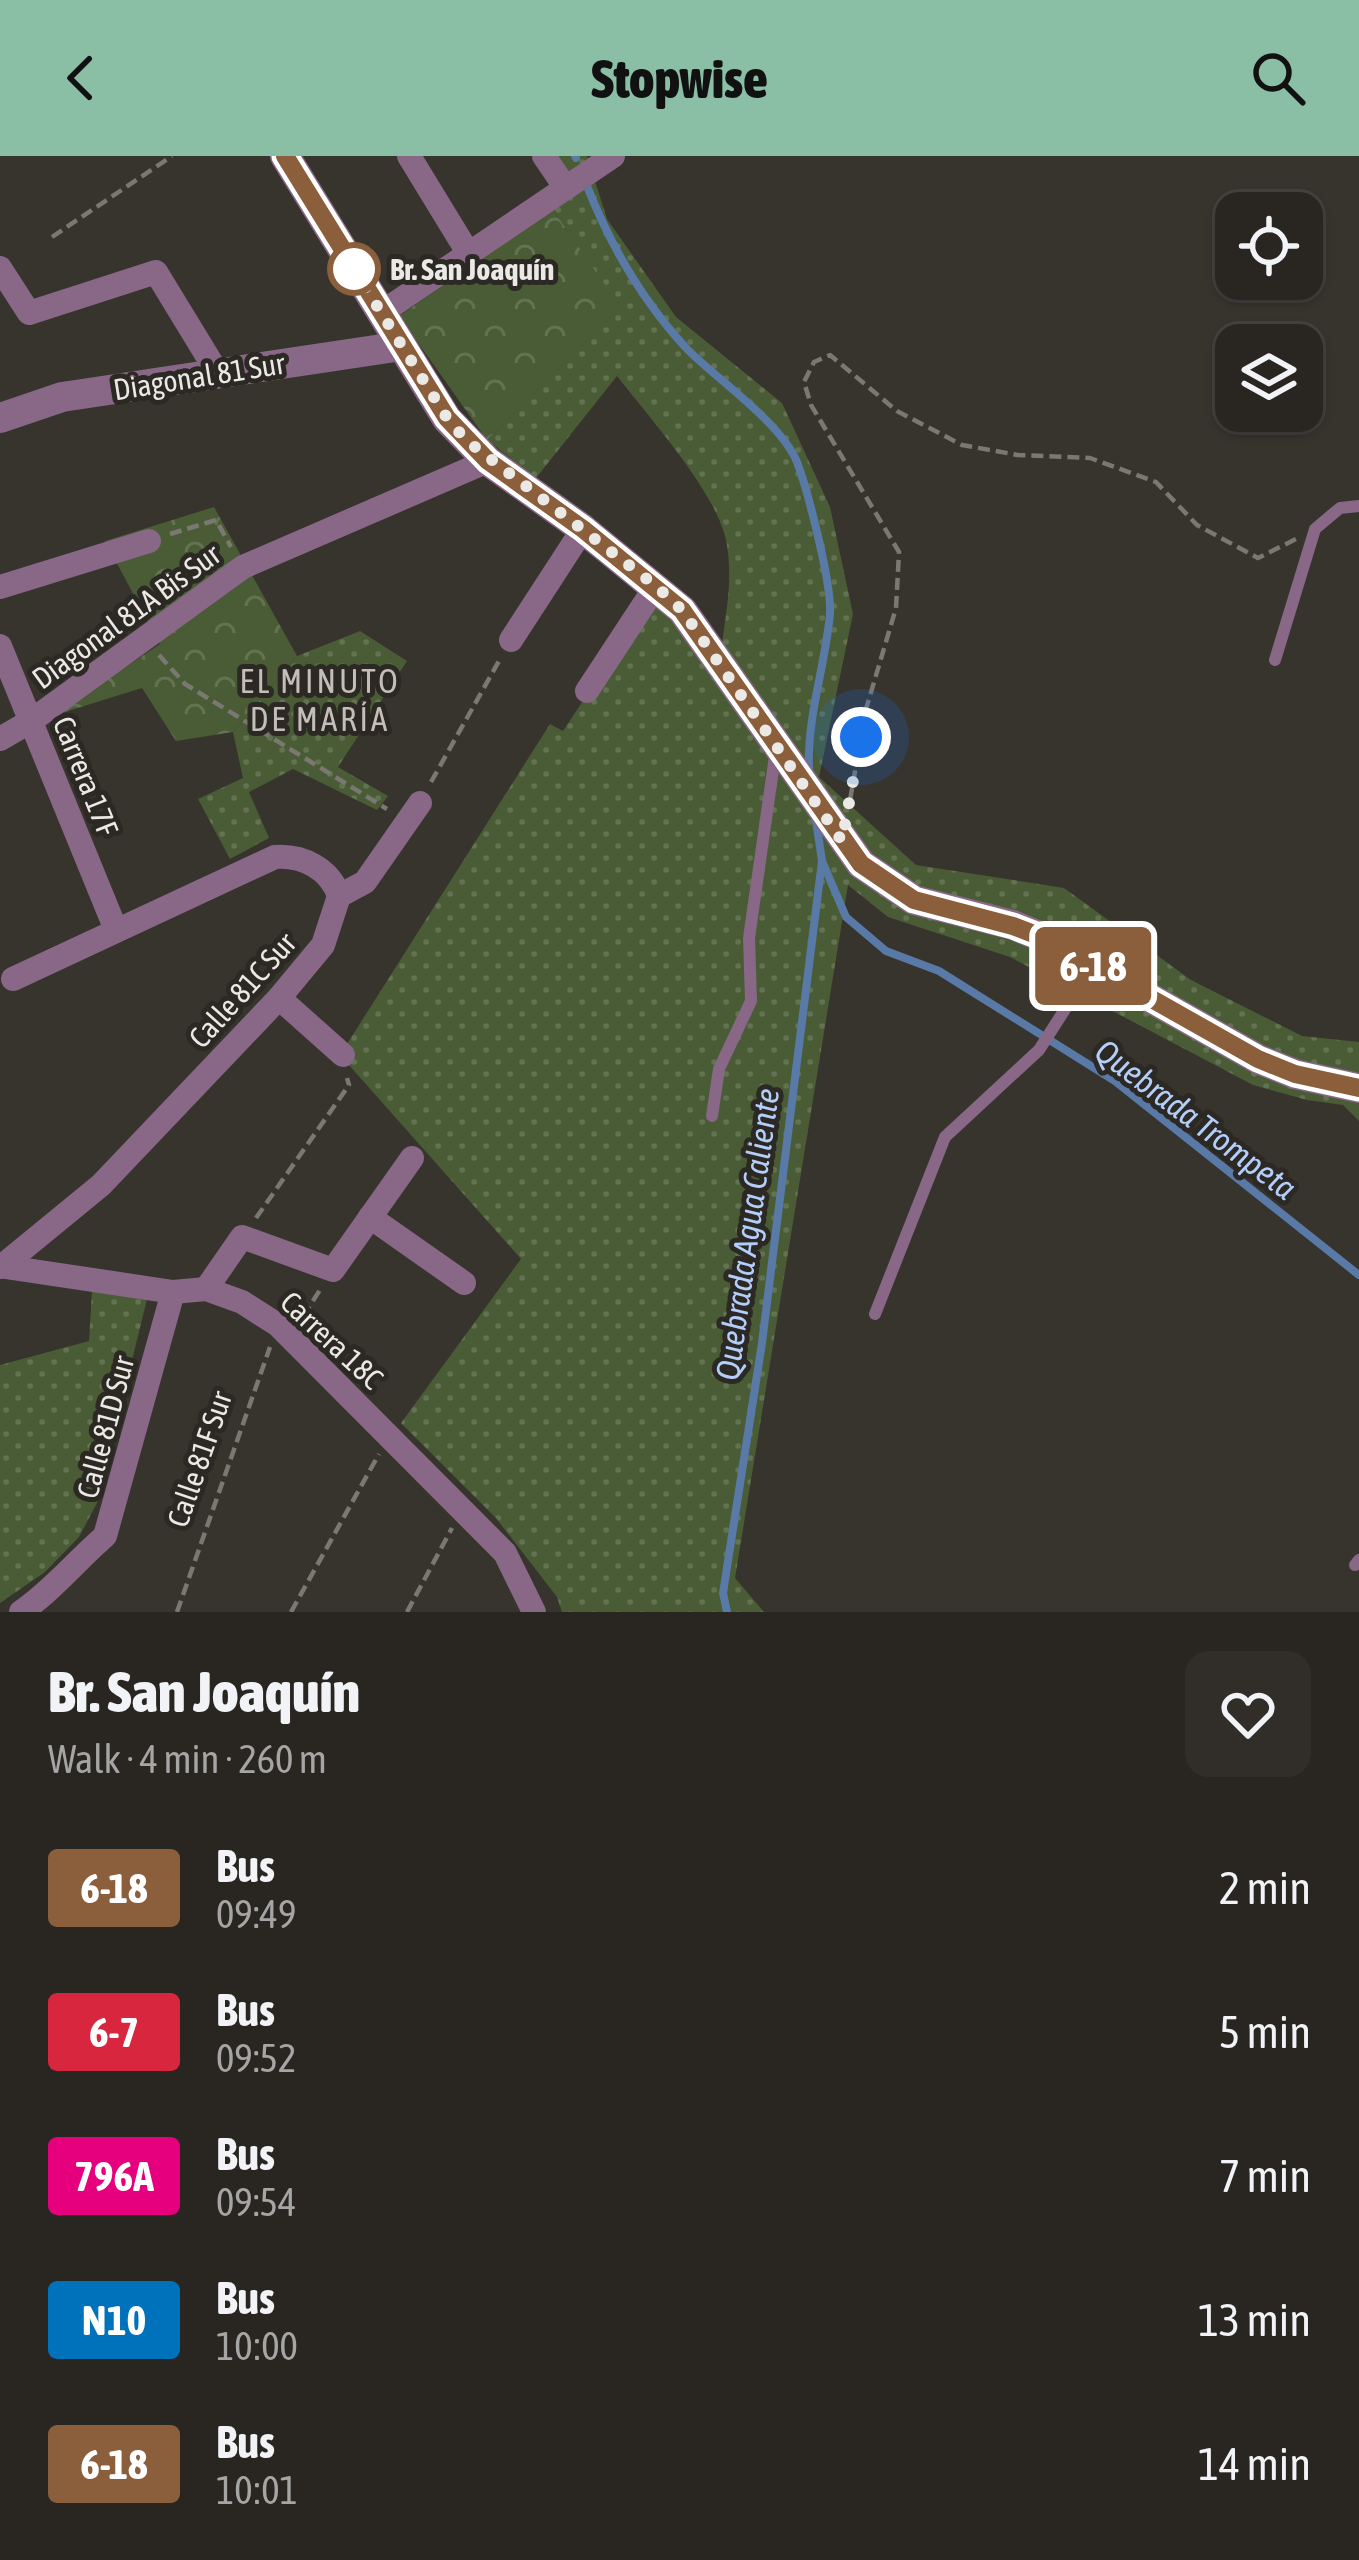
<!DOCTYPE html>
<html lang="en">
<head>
<meta charset="utf-8">
<style>
  :root { --surface:#292622; --page:#312e2a; --text:#f1f3f6; --muted:#a5a5a5; --line:#454340; --accent:#8abfa5 }
  body { margin:0; font-family:"Asap Condensed",sans-serif; background:var(--page); color:var(--text); height:100vh; display:flex; flex-direction:column; font-size:45px; white-space:nowrap }
  * { box-sizing:border-box; margin:0 }
  p { font-size:39px; color:var(--muted) }
  .icon { flex:none; width:66px; height:66px; fill:none; stroke:currentColor; stroke-width:2; stroke-linecap:round; stroke-linejoin:round }
  .map { position:relative; height:1456px; overflow:hidden }
  .side { display:flex; flex-direction:column; background:var(--surface); flex:1 }
  .side>* { flex:none }
  .badge { padding:0 24px; border-radius:9px; font-size:42px; line-height:78px }
  .tools { position:absolute; left:1215px; top:36px; display:grid; gap:24px }
  .tools a { display:grid; place-items:center; width:108px; height:108px; border-radius:24px; background:var(--surface); box-shadow:0 3px 9px #0004,0 0 0 3px var(--line); font-size:60px }
  .you { position:absolute; width:60px; height:60px; margin:-30px; border:9px solid #fff; border-radius:50%; background:#1a73e8; box-shadow:0 0 0 18px #1a73e833 }
  .map>.badge { position:absolute; translate:-50% -50%; box-shadow:0 0 0 6px #fff }
  .round { display:grid; place-items:center; flex:none; width:126px; height:126px; border-radius:24px; background:var(--page) }
  .head { display:flex; align-items:center; justify-content:space-between; height:204px; padding:0 48px }
  h1 { font-size:57px; font-weight:800; line-height:90px }
  ul { padding:0; list-style:none }
  li { display:flex; align-items:center; gap:36px; height:144px; padding:0 48px }
  li div { flex:1 }
  li b { display:block; font-size:45px }
  li em { font-style:normal }
  li .badge { min-width:132px; font-weight:700; text-align:center }
  header { display:flex; justify-content:space-between; align-items:center; height:156px; padding:0 48px; background:var(--accent); color:#111; font-size:54px; font-weight:800 }
  .map>svg:first-child { display:block }
  .grass { fill:url(#grass-dots) }
  .park { fill:url(#park-crowns) }
  .lines { fill:none; stroke-linecap:round; stroke-linejoin:round }
  .stream { stroke:#5979a6; stroke-width:8 }
  .path { stroke:#7b7872; stroke-width:4.5; stroke-dasharray:12 6; stroke-linecap:butt }
  .service { stroke:#886787; stroke-width:12 }
  .minor { stroke:#886787; stroke-width:24 }
  .tertiary { stroke:#886787; stroke-width:30 }
  .line-casing { stroke:#fff; stroke-width:27 }
  .line { stroke:#8b5e3c; stroke-width:18 }
  .walk { stroke:#ebe9e5; stroke-width:12; stroke-dasharray:0 21.6 }
  .stop-dot { fill:#fff; stroke:#8b5e3c; stroke-width:6 }
  .labels { text-anchor:middle; dominant-baseline:central; stroke-width:10; stroke-linejoin:round; paint-order:stroke }
  .stop-label { font-size:30px; font-weight:bold; fill:#ebe9e5; stroke:#2c2924; text-anchor:start }
  .street-label { font-size:30px; fill:#ebe9e5; stroke:#2c2924 }
  .neighbourhood-label { font-size:33px; letter-spacing:3px; fill:#c3beb8; stroke:#2c2924 }
  .water-label { font-size:33px; font-style:italic; fill:#b3cff9; stroke:#2c2924 }
</style>
</head>
<body>
<header><svg class="icon" aria-label="back" viewBox="0 0 24 24"><path d="M15 5l-7 7 7 7"/></svg>Stopwise<svg class="icon" aria-label="search" viewBox="0 0 24 24"><circle cx="10" cy="10" r="6"/><path d="M15 15l6 6"/></svg></header>
<div class="map">
<svg width="1359" height="1456" viewBox="0 0 1359 1456">
  <defs>
    <pattern id="grass-dots" width="8" height="8" patternUnits="userSpaceOnUse" patternTransform="scale(3)"><rect width="8" height="8" fill="#495c35"/><path d="M2 2h.1M6 6h.1" fill="none" stroke="#637352" stroke-width="1.8" stroke-linecap="round"/></pattern>
    <pattern id="park-crowns" width="20" height="18" patternUnits="userSpaceOnUse" patternTransform="scale(3)"><rect width="20" height="18" fill="#495c35"/><path d="M2 6a3 3 0 1 1 6 0M12 15a3 3 0 1 1 6 0" fill="none" stroke="#637352"/></pattern>
  </defs>
  <rect width="100%" height="100%" fill="#37332d"/>
  <g class="grass">
    <path d="M 536,0 L 587,0 L 607,63 L 676,161 L 782,247 L 830,351 L 853,458 L 819,621 L 916,709 L 1064,732 L 1191,824 L 1302,880 L 1359,886 L 1359,965 L 1343,949 L 1307,944 L 1253,929 L 1010,801 L 888,761 L 848,729 L 735,1422 L 764,1456 L 562,1456 L 557,1441 L 496,1362 L 401,1267 L 521,1103 L 340,899 L 550,568 L 563,575 L 664,423 L 722,487 C 727,453 733,418 726,384 C 716,336 648,260 617,220 L 536,322 L 487,284 L 619,151 L 553,54 L 562,45 Z"/>
    <polygon points="360,475 407,505 338,611 388,640 377,654 293,613 249,636 269,682 230,703 198,643 243,622 233,576 297,500"/>
    <polygon points="92,1134 148,1139 97,1347 79,1381 45,1416 0,1447 0,1209 89,1185"/>
  </g>
  <g class="park">
    <polygon points="553,54 620,151 487,284 399,160"/>
    <polygon points="214,351 297,500 233,576 176,585 142,532 52,560 160,488 105,385"/>
  </g>
  <g class="lines">
    <g class="stream">
      <polyline points="575,0 576,2"/>
      <path d="M 587,30 C 611,91 643,146 688,194 C 718,224 781,267 797,306 C 808,335 832,429 830,458 C 825,511 807,560 809,613"/>
      <polyline points="816,665 822,705 846,761 886,795 939,815 1115,925 1359,1119"/>
      <polyline points="727,1456 723,1437 762,1187 822,705"/>
    </g>
    <g class="path">
      <polyline points="52,81 172,0"/>
      <polyline points="170,378 216,364 231,391"/>
      <polyline points="159,499 185,528 387,653"/>
      <polyline points="431,626 499,505"/>
      <polyline points="850,644 866,553 896,452 899,396 811,249 804,226 814,206 830,199 897,255 962,289 1018,299 1090,302 1156,326 1197,369 1258,402 1296,383"/>
      <polyline points="256,1062 349,929 347,922"/>
      <polyline points="303,1160 320,1134"/>
      <polyline points="177,1456 270,1191"/>
      <polyline points="291,1456 379,1298"/>
      <polyline points="407,1456 452,1372"/>
    </g>
    <g class="service">
      <polyline points="1275,504 1315,373 1340,352 1359,350"/>
      <polyline points="712,960 719,913 751,845 749,782 776,593"/>
      <polyline points="875,1158 945,981 1039,894 1092,811"/>
      <polyline points="1355,1409 1359,1404"/>
    </g>
    <g class="minor">
      <polyline points="409,0 467,95"/>
      <polyline points="544,0 565,31"/>
      <polyline points="0,112 29,157 156,116 217,216"/>
      <polyline points="381,157 613,0"/>
      <polyline points="0,431 149,385"/>
      <polyline points="511,484 583,373"/>
      <polyline points="0,490 116,774"/>
      <polyline points="587,535 656,430"/>
      <polyline points="0,583 31,565 243,411 488,305"/>
      <polyline points="339,740 365,726 420,647"/>
      <path d="M 13,823 L 275,701 C 303,699 330,713 339,740"/>
      <polyline points="279,842 343,899"/>
      <polyline points="370,1061 464,1127"/>
      <polyline points="0,1110 173,1136 206,1133 242,1146 278,1169 505,1397 534,1456"/>
      <polyline points="1,1111 101,1029 279,842 323,789 339,740"/>
      <polyline points="206,1133 242,1081 333,1114 412,1002"/>
      <path d="M 21,1456 C 53,1434 76,1405 105,1380 L 173,1136"/>
    </g>
    <g class="tertiary">
      <polyline points="285,0 447,263 488,305 583,373 682,454 861,708 914,744 1013,769 1044,782 1258,903 1295,918 1359,932"/>
      <polyline points="0,262 62,241 402,190"/>
    </g>
  </g>
  <g class="lines">
    <g class="line-casing">
      <polyline id="line" points="285,0 447,262 488,305 583,373 682,454 861,708 914,744 1013,770 1044,782 1258,903 1295,918 1359,932"/>
    </g>
    <use href="#line" class="line"/>
    <polyline class="walk" points="354,113 447,262 466,284 656,430 682,454 842,685 861,581"/>
  </g>
  <circle class="stop-dot" cx="354" cy="113" r="24"/>
  <g class="labels">
    <g class="stop-label">
      <text x="390" y="113">Br. San Joaquín</text>
    </g>
    <g class="street-label">
      <text transform="translate(199 220) rotate(-9)">Diagonal 81 Sur</text>
      <text transform="translate(126 460) rotate(-36)">Diagonal 81A Bis Sur</text>
      <text transform="translate(86 620) rotate(68)">Carrera 17F</text>
      <text transform="translate(242 834) rotate(-48)">Calle 81C Sur</text>
      <text transform="translate(332 1184) rotate(43)">Carrera 18C</text>
      <text transform="translate(105 1271) rotate(-75)">Calle 81D Sur</text>
      <text transform="translate(199 1303) rotate(-71)">Calle 81F Sur</text>
    </g>
    <g class="neighbourhood-label">
      <text x="320" y="525">EL MINUTO<tspan x="320" dy="38">DE MARÍA</tspan></text>
    </g>
    <g class="water-label">
      <text transform="translate(1196 963) rotate(37)">Quebrada Trompeta</text>
      <text transform="translate(747 1078) rotate(-82)">Quebrada Agua Caliente</text>
    </g>
  </g>
</svg>
<div class="tools">
<a><svg class="icon" aria-label="locate" viewBox="0 0 24 24"><circle cx="12" cy="12" r="6"/><path d="M12 2v4M12 18v4M2 12h4M18 12h4"/></svg></a>
<a><svg class="icon" aria-label="layers" viewBox="0 0 24 24"><path d="M12 4l9 5-9 5-9-5zM3 14l9 5 9-5"/></svg></a>
</div>
<div class="you" style="left:861px;top:581px"></div>
<b class="badge" style="left:1093px;top:810px;background:#8b5e3c;color:#fff">6-18</b>
</div>
<section class="side">
<div class="head"><div><h1>Br. San Joaquín</h1><p>Walk · 4 min · 260 m</p></div><a class="round"><svg class="icon" aria-label="heart" viewBox="0 0 24 24"><path d="M12 20l-8-8c-3-5 5-10 8-4 3-6 11-1 8 4z"/></svg></a></div>
<ul>
<li><span class="badge" style="background:#8b5e3c;color:#fff">6-18</span><div><b>Bus</b><p>09:49</p></div><em>2 min</em></li>
<li><span class="badge" style="background:#d7263d;color:#fff">6-7</span><div><b>Bus</b><p>09:52</p></div><em>5 min</em></li>
<li><span class="badge" style="background:#e6007e;color:#fff">796A</span><div><b>Bus</b><p>09:54</p></div><em>7 min</em></li>
<li><span class="badge" style="background:#0072bc;color:#fff">N10</span><div><b>Bus</b><p>10:00</p></div><em>13 min</em></li>
<li><span class="badge" style="background:#8b5e3c;color:#fff">6-18</span><div><b>Bus</b><p>10:01</p></div><em>14 min</em></li>
</ul>
</section>
</body>
</html>
